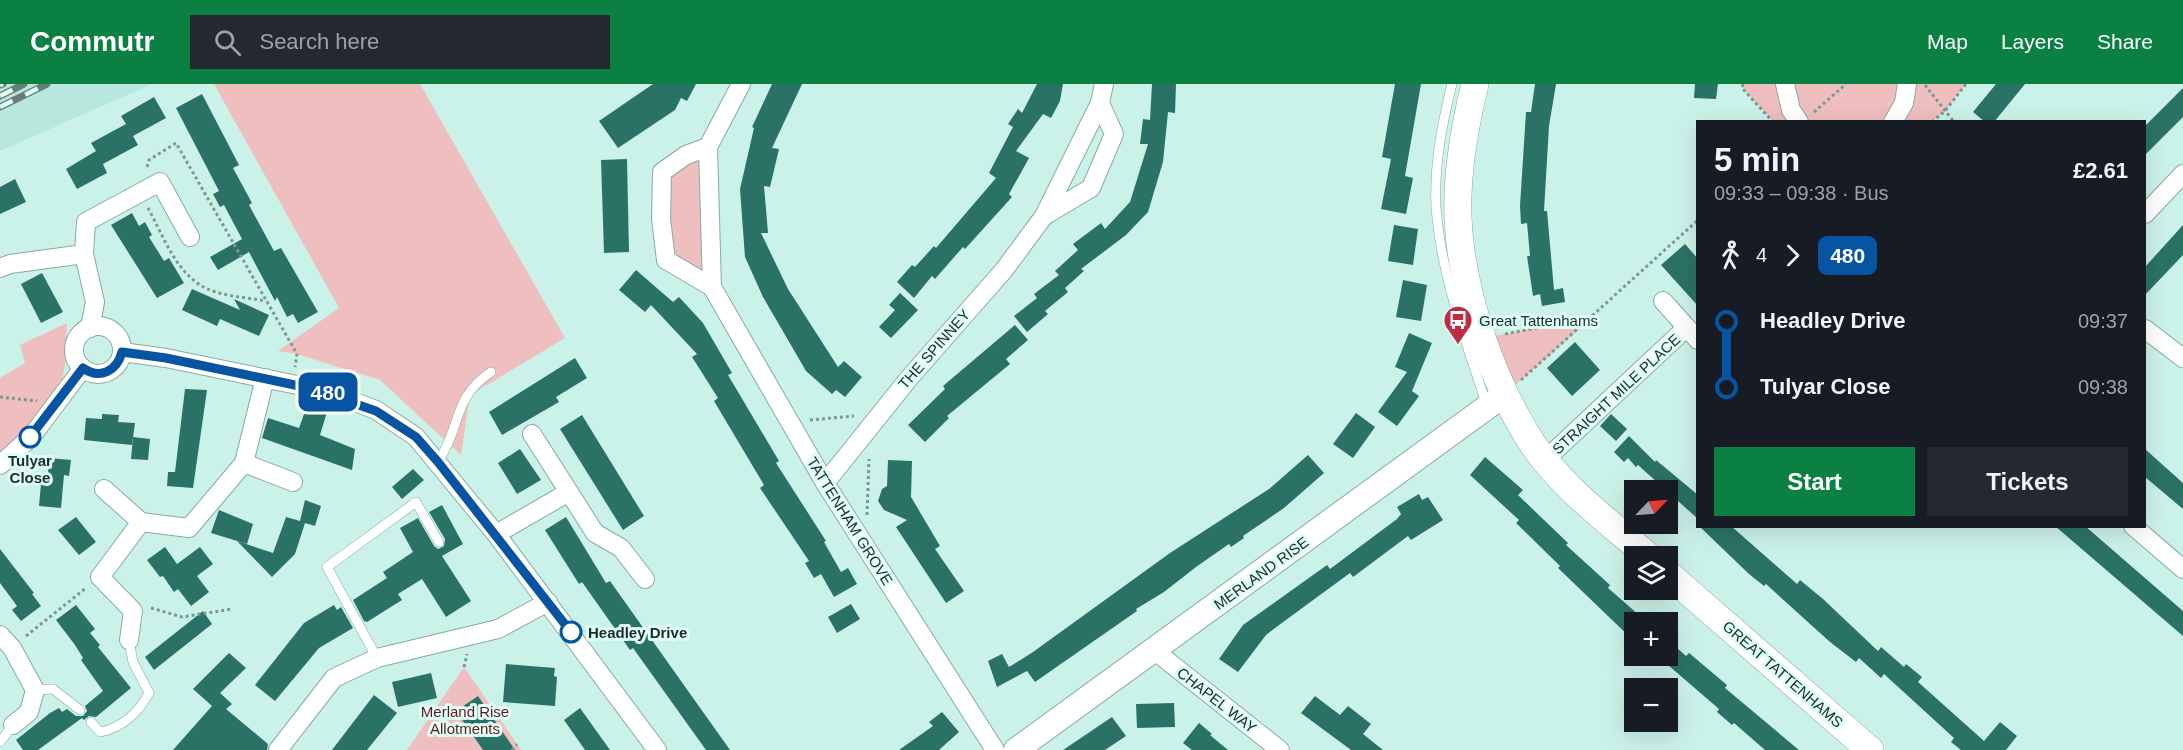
<!DOCTYPE html>
<html lang="en">
<head>
<meta charset="utf-8">
<style>
  :root { --surface:#171b24; --page:#242831; --text:#f1f3f6; --muted:#9ea1a6; --accent:#0b8043 }
  body { margin:0; font-family:Arial,sans-serif; background:var(--page); color:var(--text); height:100vh; display:flex; flex-direction:column; font-size:22px; white-space:nowrap }
  * { box-sizing:border-box; margin:0 }
  p { font-size:20px; color:var(--muted) }
  .icon { flex:none; width:33px; height:33px; fill:none; stroke:currentColor; stroke-width:2; stroke-linecap:round; stroke-linejoin:round }
  .map { position:relative; flex:1; overflow:hidden }
  .panel { position:absolute; left:1696px; top:36px; width:450px; height:408px; display:flex; flex-direction:column; background:var(--surface); border-radius:0px; box-shadow:0 6px 24px #0002 }
  .panel>* { flex:none }
  .badge { padding:0 12px; border-radius:9px; font-size:21px; line-height:39px }
  .needle { width:39px; rotate:65deg }
  .buttons { position:absolute; left:1624px; top:396px; display:grid; gap:12px }
  .buttons a { display:grid; place-items:center; width:54px; height:54px; border-radius:0px; background:var(--surface); box-shadow:0 6px 24px #0002; font-size:30px }
  .map>.badge { position:absolute; translate:-50% -50%; box-shadow:0 0 0 3px #fff }
  .legs { display:flex; align-items:center; gap:9px; height:66px; padding:0 18px; font-size:20px }
  .legs p { margin-inline-start:auto }
  .summary { display:flex; align-items:center; justify-content:space-between; height:102px; padding:0 18px }
  h1 { font-size:33px; font-weight:800; line-height:45px }
  .action { display:flex; gap:12px; margin-top:auto; padding:12px 18px }
  .action a { flex:1; height:69px; border-radius:0px; background:var(--accent); color:#fff; font-size:24px; font-weight:800; line-height:69px; text-align:center }
  .action a+a { background:var(--page); color:var(--text) }
  ul { padding:0 18px; list-style:none }
  li { display:flex; align-items:center; gap:21px; height:66px; font-size:22px }
  li i { display:grid; place-items:center; width:9px; height:100%; margin:0 8px; background:currentColor }
  li i::after { content:''; width:15px; height:15px; margin:-8px; border:4px solid; border-radius:50%; background:var(--surface) }
  li p { margin-inline-start:auto }
  li:first-child i { background:linear-gradient(#0000 50%,currentColor 0) }
  li:last-child i { background:linear-gradient(currentColor 50%,#0000 0) }
  header { display:flex; align-items:center; gap:36px; box-sizing:border-box; height:84px; padding:0 30px; background:var(--accent); color:#fff }
  header strong { font-size:28px }
  nav { display:flex; gap:33px; margin-inline-start:auto; font-size:21px }
  .search { width:420px; height:54px; background:var(--page); display:flex; align-items:center; gap:15px; box-sizing:border-box; padding:0 21px; border-radius:0px; color:var(--muted); font-size:22px }
  .map>svg:first-child { display:block }
  .built { fill:#b8e8dd }
  .green { fill:#efbebe }
  .building { fill:#2b7266 }
  .lines { fill:none; stroke-linecap:round; stroke-linejoin:round }
  .service-casing { stroke:#86aba3; stroke-width:10 }
  .minor-casing { stroke:#86aba3; stroke-width:20 }
  .tertiary-casing { stroke:#86aba3; stroke-width:26 }
  .secondary-casing { stroke:#86aba3; stroke-width:28 }
  .path { stroke:#7c9992; stroke-width:3; stroke-dasharray:3 3; stroke-linecap:butt }
  .service { stroke:#fff; stroke-width:9 }
  .minor { stroke:#fff; stroke-width:18 }
  .tertiary { stroke:#fff; stroke-width:24 }
  .secondary { stroke:#fff; stroke-width:27 }
  .rail-casing { stroke:#657e78; stroke-width:7 }
  .rail { stroke:#defef6; stroke-width:4.5; stroke-dasharray:14; stroke-linecap:butt }
  .line-1-casing { stroke:#fff; stroke-width:14 }
  .line-1 { stroke:#0654a2; stroke-width:9 }
  .stop-1-dot { fill:#fff; stroke:#0654a2; stroke-width:3 }
  .labels { text-anchor:middle; dominant-baseline:central; stroke-width:6; stroke-linejoin:round; paint-order:stroke }
  .poi-label { font-size:15px; fill:#1c2c28; stroke:#defef6; text-anchor:start }
  .street-label { font-size:15px; fill:#1c2c28; stroke:#defef6 }
  .stop-label { font-size:15px; font-weight:bold; fill:#1c2c28; stroke:#defef6 }
  .park-label { font-size:15px; fill:#631a22; stroke:#defef6 }
</style>
</head>
<body>
<header>
<strong>Commutr</strong>
<div class="search"><svg class="icon" aria-label="search" viewBox="0 0 24 24"><circle cx="10" cy="10" r="6"/><path d="M15 15l6 6"/></svg>Search here</div>
<nav><a>Map</a><a>Layers</a><a>Share</a></nav>
</header>
<div class="map">
<svg width="2183" height="666" viewBox="0 0 2183 666">
  <rect width="100%" height="100%" fill="#cbf2e9"/>
  <polygon class="built" points="0,0 152,0 0,67"/>
  <g class="green">
    <polygon points="214,0 420,0 565,254 470,311 461,371 380,296 297,270 278,267 339,224"/>
    <polygon points="1743,0 1966,0 1945,27 1932,38 1773,37 1742,4"/>
    <polygon points="708,63 712,203 666,176 662,88"/>
    <polygon points="1592,234 1505,310 1482,254"/>
    <polygon points="67,239 66,275 58,319 0,381 0,294 25,279 20,261"/>
    <polygon points="464,583 521,666 407,666"/>
  </g>
  <g class="building">
    <polygon points="653,0 696,0 687,17 681,14 675,26 618,64 599,37"/>
    <polygon points="772,0 802,0 772,64 779,65 770,103 764,102 768,149 761,149 788,205 838,283 844,277 862,293 845,313 836,306 832,310 806,287 763,213 745,173 740,105 754,44 752,43"/>
    <polygon points="1037,0 1063,0 1060,17 1051,34 1043,30 1016,67 1029,74 1009,110 1012,113 965,165 963,163 935,195 932,192 914,214 897,198 912,181 915,183 934,162 936,164 996,94 989,89 1013,43 1008,40 1018,25 1022,29"/>
    <polygon points="1152,0 1176,0 1175,29 1168,28 1163,78 1148,128 1126,151 1081,185 1084,187 1065,204 1068,208 1045,227 1048,230 1027,248 1014,232 1037,214 1034,210 1059,191 1055,187 1078,166 1073,160 1101,139 1105,145 1130,118 1148,60 1140,60 1143,35 1150,36"/>
    <polygon points="1395,0 1421,0 1405,92 1413,94 1406,130 1381,125 1391,75 1382,73"/>
    <polygon points="1535,0 1556,0 1549,42 1544,127 1547,127 1554,206 1563,204 1565,218 1542,222 1540,210 1533,212 1527,172 1530,172 1527,139 1521,140 1520,122 1526,28 1531,28"/>
    <polygon points="1695,0 1718,0 1716,15 1694,14"/>
    <polygon points="1996,0 2025,0 1994,38 1985,38 1973,28"/>
    <polygon points="2183,4 2183,33 2145,71 2145,42"/>
    <polygon points="202,10 239,81 233,84 252,119 249,121 274,167 281,164 318,228 298,239 293,230 287,233 277,213 275,217 249,168 218,186 210,173 242,155 224,121 220,123 213,110 219,107 176,24"/>
    <polygon points="154,13 166,34 133,52 138,61 103,80 107,89 77,105 66,85 96,67 91,59 126,40 121,32"/>
    <polygon points="627,75 629,168 604,169 601,76"/>
    <polygon points="15,95 26,118 0,130 0,103"/>
    <polygon points="132,129 139,142 145,138 152,151 149,153 164,177 169,174 184,199 157,214 111,141"/>
    <polygon points="1394,141 1418,145 1413,181 1388,177"/>
    <polygon points="2183,141 2183,171 2145,211 2145,183"/>
    <polygon points="1685,160 1698,175 1698,222 1661,181"/>
    <polygon points="636,186 673,218 679,213 703,239 732,289 728,291 779,377 776,379 826,457 824,458 841,488 848,484 857,500 834,513 821,490 814,494 805,479 809,477 760,404 764,401 714,317 718,314 692,273 697,270 651,221 645,228 619,206"/>
    <polygon points="42,189 63,228 41,239 21,200"/>
    <polygon points="1403,196 1427,201 1421,237 1396,233"/>
    <polygon points="192,205 240,226 234,215 269,231 259,252 220,235 217,242 182,226"/>
    <polygon points="900,209 918,226 891,254 879,243 895,226 889,221"/>
    <polygon points="1015,241 1028,256 1006,275 1010,280 947,332 949,334 925,358 908,341 945,305 943,302"/>
    <polygon points="1409,249 1432,259 1412,307 1419,312 1397,342 1378,328 1407,288 1395,283"/>
    <polygon points="1575,258 1600,286 1572,312 1547,284"/>
    <polygon points="575,274 587,294 556,313 559,318 502,351 489,328"/>
    <polygon points="185,305 207,306 193,404 167,402 168,388 175,388"/>
    <polygon points="307,322 327,328 320,351 355,365 352,386 262,354 268,334 299,344"/>
    <polygon points="1356,329 1375,343 1353,374 1333,360"/>
    <polygon points="102,330 119,331 118,338 135,339 132,361 84,356 86,334 102,335"/>
    <polygon points="1611,330 1627,345 1616,357 1600,342"/>
    <polygon points="582,331 644,432 623,446 560,345"/>
    <polygon points="1629,352 1655,378 1656,376 1698,411 1698,435 1638,381 1636,383 1628,374 1624,378 1614,368"/>
    <polygon points="133,353 150,355 148,376 131,375"/>
    <polygon points="520,365 541,396 517,410 498,379"/>
    <polygon points="2145,365 2183,399 2183,425 2145,393"/>
    <polygon points="1308,371 1324,389 1284,424 1243,452 1244,454 1231,463 1229,460 1196,483 1164,508 1136,525 1137,527 1035,598 1027,587 997,603 988,577 1002,570 1009,583 1033,568 1170,469 1269,405"/>
    <polygon points="1485,373 1523,406 1518,411 1568,459 1566,461 1610,501 1608,504 1647,538 1635,538 1635,558 1558,484 1560,482 1516,439 1519,436 1470,391"/>
    <polygon points="49,374 71,376 69,392 64,391 61,424 39,422 42,389 48,390"/>
    <polygon points="888,376 912,377 911,413 940,462 935,465 964,507 946,519 896,443 907,436 884,426 878,417 882,405 887,402"/>
    <polygon points="413,385 424,396 402,415 392,403"/>
    <polygon points="1419,410 1422,416 1428,413 1443,436 1411,456 1408,452 1353,493 1350,489 1275,544 1266,551 1238,588 1219,575 1243,541 1327,481 1330,485 1397,435 1401,430 1397,423"/>
    <polygon points="305,416 321,422 315,442 305,439 295,470 272,493 237,457 273,469 286,433 300,437"/>
    <polygon points="442,421 463,460 442,472 471,517 446,533 422,495 398,510 402,516 367,538 364,537 353,516 387,494 383,488 413,468 400,444 418,434 434,462 438,465 444,462 445,455 429,428"/>
    <polygon points="219,426 253,440 247,460 211,449"/>
    <polygon points="76,433 96,458 79,471 58,446"/>
    <polygon points="566,433 606,499 610,497 730,666 706,666 633,564 630,566 582,498 579,500 545,446"/>
    <polygon points="1699,442 1731,442 1797,500 1800,496 1823,515 1878,567 1881,563 1904,583 1906,580 1922,593 1918,598 1984,657 2000,638 2017,652 2006,666 1961,666 1951,658 1954,654 1884,590 1881,594 1859,574 1856,578 1830,558 1766,500 1764,502 1749,490"/>
    <polygon points="2055,442 2085,442 2100,455 2183,527 2183,552"/>
    <polygon points="165,463 177,480 200,463 213,480 197,492 209,508 191,522 178,505 174,508 163,492 160,493 147,476"/>
    <polygon points="0,465 34,509 32,510 41,522 21,537 12,526 17,522 0,499"/>
    <polygon points="851,520 860,535 837,549 828,533"/>
    <polygon points="76,521 95,545 90,549 100,561 98,563 131,604 96,633 89,632 84,636 82,634 38,666 23,666 16,656 50,629 59,624 62,628 67,625 76,632 83,632 87,627 85,622 103,607 81,576 83,574 75,561 56,536"/>
    <polygon points="334,521 337,526 341,523 353,544 319,564 275,617 255,601 304,539"/>
    <polygon points="203,527 212,540 154,586 145,573"/>
    <polygon points="1668,556 1686,572 1689,569 1727,601 1725,604 1799,666 1765,666 1734,639 1732,641 1717,628 1719,625 1668,581"/>
    <polygon points="229,569 246,584 220,609 232,620 226,625 268,660 267,666 173,666 212,622 193,605"/>
    <polygon points="506,580 555,584 554,592 557,593 555,622 503,618"/>
    <polygon points="431,589 437,614 398,623 392,598"/>
    <polygon points="374,611 397,629 367,666 332,666"/>
    <polygon points="478,612 515,666 483,666 456,627"/>
    <polygon points="1315,612 1340,631 1348,622 1371,640 1363,650 1383,666 1351,666 1301,629"/>
    <polygon points="1174,619 1175,643 1137,644 1136,620"/>
    <polygon points="580,624 610,666 585,666 564,636"/>
    <polygon points="942,628 959,648 939,666 899,666 933,642 929,638"/>
    <polygon points="1112,633 1126,652 1105,666 1063,666"/>
    <polygon points="1199,639 1212,650 1210,651 1228,666 1192,666 1183,659"/>
  </g>
  <g class="lines">
    <g class="service-casing">
      <g id="service">
        <path d="M 1452,0 C 1442,40 1434,81 1436,123 C 1441,191 1466,258 1487,322"/>
        <path d="M 438,378 C 462,342 452,314 491,288"/>
        <polyline points="377,574 327,483 416,418 439,458"/>
        <polyline points="35,606 53,605 80,626"/>
        <path d="M 91,638 L 100,648 C 122,644 139,628 149,609 L 133,578 L 129,556"/>
        <polyline points="0,658 13,641"/>
      </g>
    </g>
    <g class="minor-casing">
      <g id="minor">
        <polyline points="741,0 708,63 712,203 825,399 995,666"/>
        <polyline points="1785,0 1791,26 1799,38"/>
        <polyline points="1893,38 1904,19 1907,0"/>
        <polyline points="708,63 686,71 662,88 661,135 666,176 712,203"/>
        <polyline points="2145,130 2183,90"/>
        <polyline points="1044,132 1091,104 1114,50 1100,19"/>
        <polyline points="0,184 10,180 84,170"/>
        <polyline points="1663,217 1698,256"/>
        <circle cx="98" cy="266" r="24"/>
        <polyline points="90,244 95,218 84,170 86,138 160,98 190,153"/>
        <polyline points="2145,245 2183,274"/>
        <polyline points="122,268 166,274 326,307 376,326 416,353 496,450 657,666"/>
        <polyline points="532,350 595,449 621,464 645,495"/>
        <polyline points="1545,376 1686,244"/>
        <polyline points="244,379 293,398"/>
        <polyline points="0,381 31,353 83,284"/>
        <polyline points="825,399 910,293 1004,186 1044,132 1100,19 1104,0"/>
        <polyline points="104,405 141,438"/>
        <polyline points="2133,442 2183,485"/>
        <polyline points="496,450 569,408"/>
        <polyline points="0,551 12,564 35,606 29,628 13,641"/>
        <polyline points="129,556 133,527 100,493 141,438 189,444 244,379 265,294"/>
        <polyline points="1155,567 1280,666"/>
        <polyline points="278,666 334,594 377,574 498,545 548,518"/>
      </g>
    </g>
    <g class="tertiary-casing">
      <polyline id="tertiary" points="1016,666 1505,310"/>
    </g>
    <g class="secondary-casing">
      <g id="secondary">
        <path d="M 1475,0 C 1466,37 1459,74 1458,112 C 1455,192 1490,296 1534,362 C 1564,405 1609,438 1648,472"/>
        <polyline points="1668,490 1870,666"/>
      </g>
    </g>
    <g class="path">
      <polyline points="1743,0 1742,4 1773,38"/>
      <polyline points="1925,1 1954,38"/>
      <polyline points="1814,28 1846,0"/>
      <polyline points="1932,38 1945,27 1966,0"/>
      <polyline points="147,83 149,76 176,59 297,270 295,283"/>
      <path d="M 148,124 C 165,155 179,198 216,208 C 232,213 250,214 266,217"/>
      <polyline points="1505,250 1590,234"/>
      <polyline points="1521,296 1698,136"/>
      <polyline points="0,313 37,317"/>
      <polyline points="810,336 854,332"/>
      <polyline points="867,431 869,375"/>
      <polyline points="151,524 182,533 232,525"/>
      <polyline points="26,552 86,504"/>
      <polyline points="464,583 467,570"/>
      <polyline points="512,666 517,660"/>
    </g>
    <use href="#service" class="service"/>
    <use href="#minor" class="minor"/>
    <use href="#tertiary" class="tertiary"/>
    <use href="#secondary" class="secondary"/>
    <g class="rail-casing">
      <g id="rail">
        <polyline points="0,1 3,0"/>
        <polyline points="0,12 24,0"/>
        <polyline points="0,23 47,0"/>
      </g>
    </g>
    <use href="#rail" class="rail"/>
  </g>
  <g class="lines">
    <g class="line-1-casing">
      <path id="line-1" d="M 30,353 L 83,284 C 100,296 117,287 122,268 L 166,274 L 309,304 L 376,327 L 416,353 L 438,378 L 571,548"/>
    </g>
    <use href="#line-1" class="line-1"/>
  </g>
  <defs>
    <g id="bus-pin" transform="scale(1.5)"><path d="M0 17L-7.5 6A9.5 9.5 0 1 1 7.5 6Z" fill="#bd2c40" stroke="#defef6"/><path d="M-5-6H5V4H4V6H2V4H-2V6H-4V4H-5ZM-3.5-4V0h7V-4ZM-3.5 1.2v1.5H-2V1.2ZM2 1.2v1.5H3.5V1.2Z" fill="#fff"/></g>
  </defs>
  <g fill-rule="evenodd">
    <use href="#bus-pin" x="1458" y="236"/>
  </g>
  <g class="stop-1-dot">
    <circle cx="30" cy="353" r="10"/>
    <circle cx="571" cy="548" r="10"/>
  </g>
  <g class="labels">
    <g class="poi-label">
      <text x="1479" y="236">Great Tattenhams</text>
    </g>
    <g class="street-label">
      <text transform="translate(934 265) rotate(-49)">THE SPINNEY</text>
      <text transform="translate(1616 310) rotate(-43)">STRAIGHT MILE PLACE</text>
      <text transform="translate(850 437) rotate(58)">TATTENHAM GROVE</text>
      <text transform="translate(1261 489) rotate(-36)">MERLAND RISE</text>
      <text transform="translate(1783 590) rotate(41)">GREAT TATTENHAMS</text>
      <text transform="translate(1217 616) rotate(38)">CHAPEL WAY</text>
    </g>
    <g class="stop-label">
      <text x="30" y="376">Tulyar<tspan x="30" dy="17">Close</tspan></text>
      <text x="588" y="548" text-anchor="start">Headley Drive</text>
    </g>
    <g class="park-label">
      <text x="465" y="627">Merland Rise<tspan x="465" dy="17">Allotments</tspan></text>
    </g>
  </g>
</svg>
<div class="buttons">
<a><svg class="needle" viewBox="-14 -14 28 28"><path d="M0-13l5 13h-10z" fill="#e53935"/><path d="M0 13l5-13h-10z" fill="#9ea1a6"/></svg></a>
<a><svg class="icon" aria-label="layers" viewBox="0 0 24 24"><path d="M12 4l9 5-9 5-9-5zM3 14l9 5 9-5"/></svg></a>
<a>+</a>
<a>−</a>
</div>
<b class="badge" style="left:328px;top:308px;background:#0654a2;color:#fff">480</b>
<section class="panel">
<div class="summary"><div><h1>5 min</h1><p>09:33 – 09:38 · Bus</p></div><b>£2.61</b></div>
<div class="legs"><svg class="icon" aria-label="walk" viewBox="0 0 24 24"><circle cx="13" cy="4" r="2"/><path d="M13 8l-2 6 4 7M11 14l-3 7M7 12l3-4h3l4 4"/></svg>4<svg class="icon" aria-label="forward" viewBox="0 0 24 24"><path d="M9 5l7 7-7 7"/></svg><b class="badge" style="background:#0654a2;color:#fff">480</b></div>
<ul>
<li><i style="color:#0654a2"></i><b>Headley Drive</b><p>09:37</p></li>
<li><i style="color:#0654a2"></i><b>Tulyar Close</b><p>09:38</p></li>
</ul>
<div class="action"><a>Start</a><a>Tickets</a></div>
</section>
</div>
</body>
</html>
